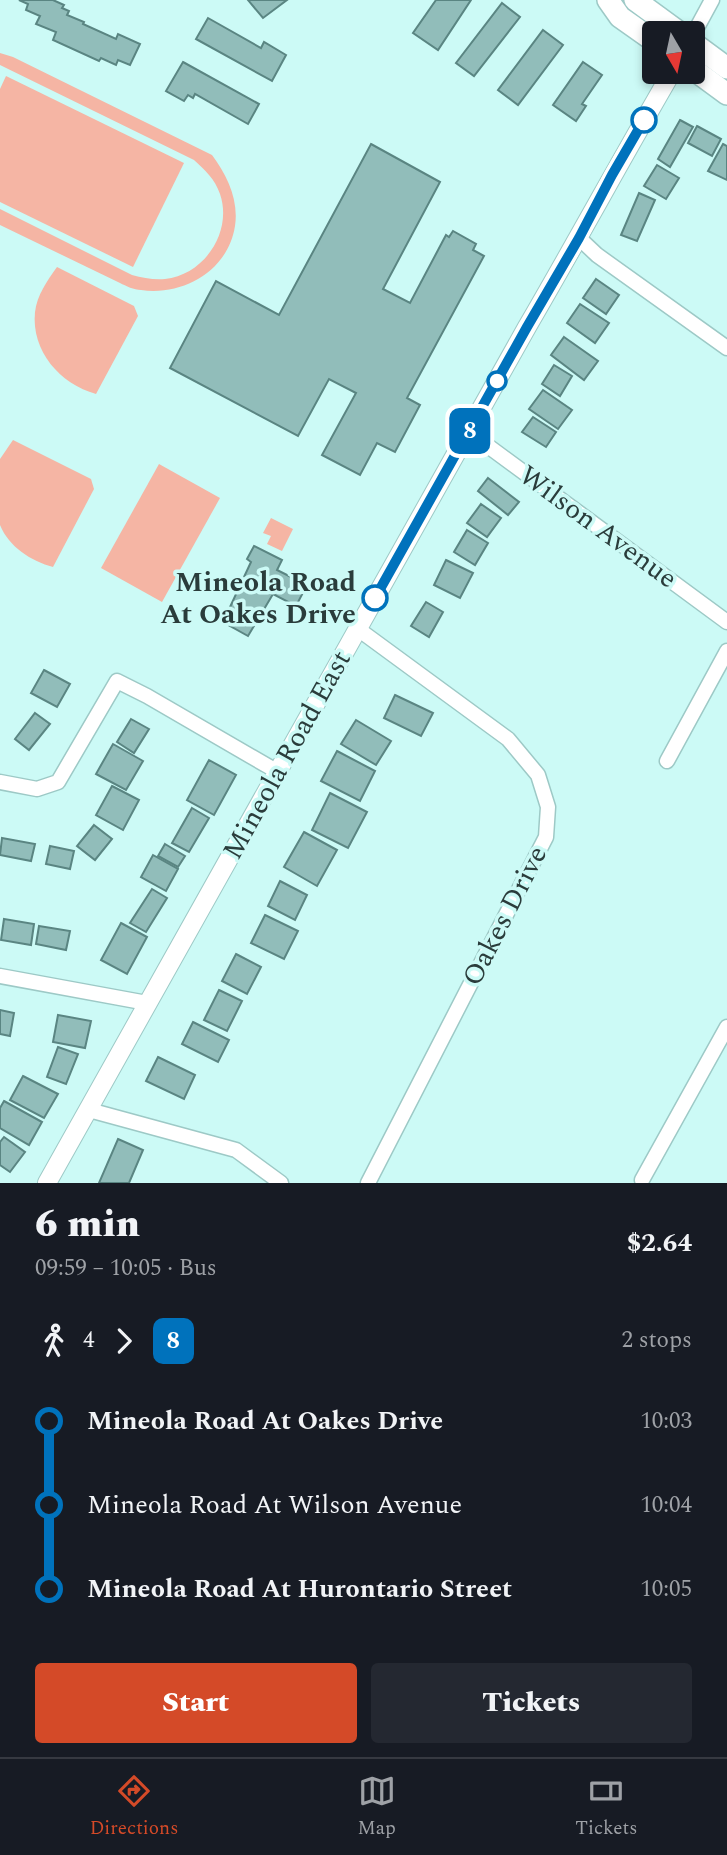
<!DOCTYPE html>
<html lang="en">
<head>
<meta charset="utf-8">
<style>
  :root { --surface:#171b24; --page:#242831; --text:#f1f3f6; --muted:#9ea1a6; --line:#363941; --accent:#d44a28 }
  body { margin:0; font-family:Spectral,serif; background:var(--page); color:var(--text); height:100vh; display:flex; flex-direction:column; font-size:26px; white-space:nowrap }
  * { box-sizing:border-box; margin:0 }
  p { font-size:23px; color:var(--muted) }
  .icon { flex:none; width:38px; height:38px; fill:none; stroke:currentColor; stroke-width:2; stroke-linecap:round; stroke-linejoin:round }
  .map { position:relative; height:1183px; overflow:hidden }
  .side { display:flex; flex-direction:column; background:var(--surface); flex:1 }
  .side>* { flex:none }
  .badge { padding:0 14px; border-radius:10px; font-size:24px; line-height:46px }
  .needle { width:46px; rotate:171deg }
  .buttons { position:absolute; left:642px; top:21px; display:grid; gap:14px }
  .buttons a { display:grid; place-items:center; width:63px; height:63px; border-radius:7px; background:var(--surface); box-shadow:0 4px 10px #0003; font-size:35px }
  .map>.badge { position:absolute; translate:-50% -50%; box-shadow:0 0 0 4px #fff }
  .legs { display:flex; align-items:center; gap:10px; height:77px; padding:0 35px; font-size:23px }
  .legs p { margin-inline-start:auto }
  .head { display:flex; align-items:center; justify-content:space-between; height:119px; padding:0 35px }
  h1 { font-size:38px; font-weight:800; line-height:52px }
  .primary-button { display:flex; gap:14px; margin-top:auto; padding:14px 35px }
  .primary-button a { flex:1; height:80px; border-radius:7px; background:var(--accent); color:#fff; font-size:28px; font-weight:800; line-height:80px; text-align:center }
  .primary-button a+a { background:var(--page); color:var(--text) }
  ul { padding:0 35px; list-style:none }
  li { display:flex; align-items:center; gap:24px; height:84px; font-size:26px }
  li i { display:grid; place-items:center; width:10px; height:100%; margin:0 9px; background:currentColor }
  li i::after { content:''; width:18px; height:18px; margin:-9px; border:5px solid; border-radius:50%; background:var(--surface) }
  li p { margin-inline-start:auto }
  li:first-child i { background:linear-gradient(#0000 50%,currentColor 0) }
  li:last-child i { background:linear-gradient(currentColor 50%,#0000 0) }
  .menu { display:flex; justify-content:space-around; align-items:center; height:98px; border-top:2px solid var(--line); background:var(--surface); font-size:19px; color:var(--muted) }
  .menu a { display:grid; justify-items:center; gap:4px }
  .menu .selected { color:var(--accent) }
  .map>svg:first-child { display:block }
  .green { fill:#f5b5a4 }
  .building { fill:#91bdba; stroke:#5a8582; stroke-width:2 }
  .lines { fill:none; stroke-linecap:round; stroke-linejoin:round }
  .minor-casing { stroke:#9dc9c6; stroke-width:17 }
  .tertiary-casing { stroke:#9dc9c6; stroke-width:20 }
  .primary-casing { stroke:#9dc9c6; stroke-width:24 }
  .minor { stroke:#fff; stroke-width:14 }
  .tertiary { stroke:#fff; stroke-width:18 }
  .primary { stroke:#fff; stroke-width:21 }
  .line-1-casing { stroke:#fff; stroke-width:16 }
  .line-1 { stroke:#0072bc; stroke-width:10 }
  .stop-1-dot { fill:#fff; stroke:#0072bc; stroke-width:3.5 }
  .labels { text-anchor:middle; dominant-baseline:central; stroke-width:7; stroke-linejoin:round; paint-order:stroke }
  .street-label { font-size:28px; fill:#2a3c3b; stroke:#ccfaf6 }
  .stop-label { font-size:28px; font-weight:bold; fill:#2a3c3b; stroke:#ccfaf6; text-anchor:end }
</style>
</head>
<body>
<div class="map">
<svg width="727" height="1183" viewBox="0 0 727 1183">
  <rect width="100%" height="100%" fill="#ccfaf6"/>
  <g class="green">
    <path d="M 0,53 L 13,57 L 212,155 C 227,175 239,200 235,226 C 228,271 183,296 141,290 C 134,290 126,286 120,283 L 0,225 L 0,209 L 132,275 C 143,278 154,280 165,279 C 204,275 233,232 220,194 C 215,179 205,170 194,160 L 0,65 Z"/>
    <polygon points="6,76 184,163 133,267 0,202 0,89"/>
    <path d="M 57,267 L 134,306 L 138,316 L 96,394 C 60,384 31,351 35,312 C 37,295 47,281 57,267 Z"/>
    <path d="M 13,440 L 91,479 L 94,489 L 53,567 C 31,561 9,547 0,525 L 0,459 Z"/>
    <polygon points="159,464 220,498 162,602 101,568"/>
    <polygon points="271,518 293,529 282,551 267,544 271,536 263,533"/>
  </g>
  <g class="building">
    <polygon points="19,0 53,0 64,5 62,8 69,11 67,15 84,22 83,24 116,39 118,34 140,44 130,65 118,60 116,65 101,58 99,61 53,40 56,32 36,24 40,16 26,10 28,4"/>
    <polygon points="248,0 287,0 263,18"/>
    <polygon points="436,0 471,0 438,50 413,33"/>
    <polygon points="502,3 520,17 474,76 456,63"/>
    <polygon points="208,18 261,48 264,42 286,55 272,81 196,39"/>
    <polygon points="543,30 563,45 518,105 498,90"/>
    <polygon points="183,62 259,104 248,124 195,94 193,98 188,95 184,101 166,91"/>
    <polygon points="583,62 602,75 582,104 586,106 576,121 553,105"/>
    <polygon points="680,120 693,127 670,167 658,159"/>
    <polygon points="697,126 721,139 712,156 688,143"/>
    <polygon points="371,144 440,182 383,289 410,303 446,235 449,237 453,231 476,244 473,250 484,256 407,398 420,405 395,452 377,443 360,475 322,455 356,393 329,379 298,436 170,368 216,281 279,315"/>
    <polygon points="723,144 727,146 727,180 708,171"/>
    <polygon points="657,165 679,178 666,199 644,186"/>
    <polygon points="639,193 655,200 637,241 621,235"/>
    <polygon points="596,279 619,295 606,314 583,298"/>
    <polygon points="580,304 609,323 595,343 567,323"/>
    <polygon points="564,337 598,361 584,380 551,355"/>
    <polygon points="554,365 572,376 560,396 542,384"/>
    <polygon points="543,390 572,410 558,429 529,409"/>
    <polygon points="533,417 556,432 546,447 522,432"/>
    <polygon points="488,478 519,502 508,515 478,491"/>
    <polygon points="481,504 501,518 487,537 467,523"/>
    <polygon points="467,530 488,543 475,565 454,552"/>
    <polygon points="254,546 282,560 277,570 307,585 296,606 273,594 248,636 223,622 251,562 247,559"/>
    <polygon points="446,560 473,573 460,598 434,585"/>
    <polygon points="426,602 443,612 429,637 411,626"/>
    <polygon points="44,670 70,684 57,707 31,693"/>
    <polygon points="395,695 433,713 421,736 384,718"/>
    <polygon points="35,713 50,724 29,750 15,739"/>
    <polygon points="131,719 149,729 134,753 117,742"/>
    <polygon points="356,720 391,741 376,765 341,744"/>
    <polygon points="113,744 143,761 126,790 96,774"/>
    <polygon points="337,751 375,771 360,801 321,781"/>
    <polygon points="209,760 236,775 214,815 187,800"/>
    <polygon points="112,786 139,800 123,830 96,815"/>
    <polygon points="330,793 367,812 348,848 312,830"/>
    <polygon points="192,808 209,818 189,852 172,843"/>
    <polygon points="94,825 112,839 95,860 77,846"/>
    <polygon points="304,832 337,850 317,886 284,867"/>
    <polygon points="2,838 35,844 31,861 0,855"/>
    <polygon points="165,844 185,856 178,867 158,856"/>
    <polygon points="50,846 74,851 70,869 46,864"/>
    <polygon points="153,855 178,869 166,891 141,877"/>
    <polygon points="280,881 307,895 295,920 268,906"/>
    <polygon points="152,889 167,898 146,932 130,923"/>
    <polygon points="265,915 298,931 284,959 251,943"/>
    <polygon points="4,919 34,924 31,945 1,940"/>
    <polygon points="121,923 147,937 127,974 101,960"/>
    <polygon points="39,926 70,931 66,950 36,944"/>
    <polygon points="236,954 261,967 247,994 222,981"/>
    <polygon points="219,990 242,1001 227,1031 204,1020"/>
    <polygon points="0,1010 14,1013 10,1036 0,1034"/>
    <polygon points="58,1015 91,1021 85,1048 53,1042"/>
    <polygon points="193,1022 229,1040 218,1062 182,1044"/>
    <polygon points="58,1047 78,1054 66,1084 47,1077"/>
    <polygon points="158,1057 195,1075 184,1099 146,1081"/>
    <polygon points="23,1076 58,1094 44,1118 10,1100"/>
    <polygon points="4,1101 42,1122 29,1145 0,1128 0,1108"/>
    <polygon points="4,1137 25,1152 10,1172 0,1165 0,1142"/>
    <polygon points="118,1139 143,1150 129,1183 99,1183"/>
  </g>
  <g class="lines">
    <g class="minor-casing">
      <g id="minor">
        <polyline points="693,35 712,0"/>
        <polyline points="579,238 597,255 727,348"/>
        <polyline points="469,432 727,622"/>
        <polyline points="358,629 508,739 538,775 548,807 546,837 368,1183"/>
        <polyline points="667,761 727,651"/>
        <polyline points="0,782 37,789 58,782 117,681 147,696 278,772"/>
        <polyline points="0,976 147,1003"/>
        <polyline points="89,1110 236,1150 281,1183"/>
        <polyline points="642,1180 727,1027"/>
      </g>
    </g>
    <g class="tertiary-casing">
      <path id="tertiary" d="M 47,1183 L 527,327 C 576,243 623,156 672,72"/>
    </g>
    <g class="primary-casing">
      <g id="primary">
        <polyline points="608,0 620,17 654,41"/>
        <polyline points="635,0 680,33"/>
        <polyline points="693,43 727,68"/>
        <polyline points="693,69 727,94"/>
      </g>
    </g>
    <use href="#minor" class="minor"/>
    <use href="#tertiary" class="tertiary"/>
    <use href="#primary" class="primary"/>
  </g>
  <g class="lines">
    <g class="line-1-casing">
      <polyline id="line-1" points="375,598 527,327 579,238 612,175 644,120"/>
    </g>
    <use href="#line-1" class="line-1"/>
  </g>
  <g class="stop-1-dot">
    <circle cx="644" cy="120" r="12"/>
    <circle cx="497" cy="381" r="9"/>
    <circle cx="375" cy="598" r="12"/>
  </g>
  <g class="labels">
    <g class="street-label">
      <text transform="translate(598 527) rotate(36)">Wilson Avenue</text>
      <text transform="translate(287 755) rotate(-61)">Mineola Road East</text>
      <text transform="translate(505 916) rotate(-63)">Oakes Drive</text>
    </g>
    <g class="stop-label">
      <text x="356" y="582">Mineola Road<tspan x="356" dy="32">At Oakes Drive</tspan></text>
    </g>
  </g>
</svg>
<div class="buttons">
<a><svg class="needle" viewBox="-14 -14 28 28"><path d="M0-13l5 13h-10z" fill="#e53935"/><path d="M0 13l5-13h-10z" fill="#9ea1a6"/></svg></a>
</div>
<b class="badge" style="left:470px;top:431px;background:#0072bc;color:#fff">8</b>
</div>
<section class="side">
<div class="head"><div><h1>6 min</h1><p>09:59 – 10:05 · Bus</p></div><b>$2.64</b></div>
<div class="legs"><svg class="icon" aria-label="walk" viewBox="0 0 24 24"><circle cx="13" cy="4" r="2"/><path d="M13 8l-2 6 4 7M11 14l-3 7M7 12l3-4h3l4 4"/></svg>4<svg class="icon" aria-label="forward" viewBox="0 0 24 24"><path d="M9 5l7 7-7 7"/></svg><b class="badge" style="background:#0072bc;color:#fff">8</b><p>2 stops</p></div>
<ul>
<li><i style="color:#0072bc"></i><b>Mineola Road At Oakes Drive</b><p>10:03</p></li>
<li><i style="color:#0072bc"></i><span>Mineola Road At Wilson Avenue</span><p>10:04</p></li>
<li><i style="color:#0072bc"></i><b>Mineola Road At Hurontario Street</b><p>10:05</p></li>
</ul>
<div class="primary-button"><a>Start</a><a>Tickets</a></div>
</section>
<nav class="menu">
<a class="selected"><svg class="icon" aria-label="directions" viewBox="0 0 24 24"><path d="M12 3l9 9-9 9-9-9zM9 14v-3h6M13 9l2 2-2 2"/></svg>Directions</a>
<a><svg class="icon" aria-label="map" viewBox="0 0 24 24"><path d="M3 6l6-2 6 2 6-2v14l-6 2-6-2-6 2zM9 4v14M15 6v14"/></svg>Map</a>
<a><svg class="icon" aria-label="tickets" viewBox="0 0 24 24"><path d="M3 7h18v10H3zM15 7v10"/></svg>Tickets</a>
</nav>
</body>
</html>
